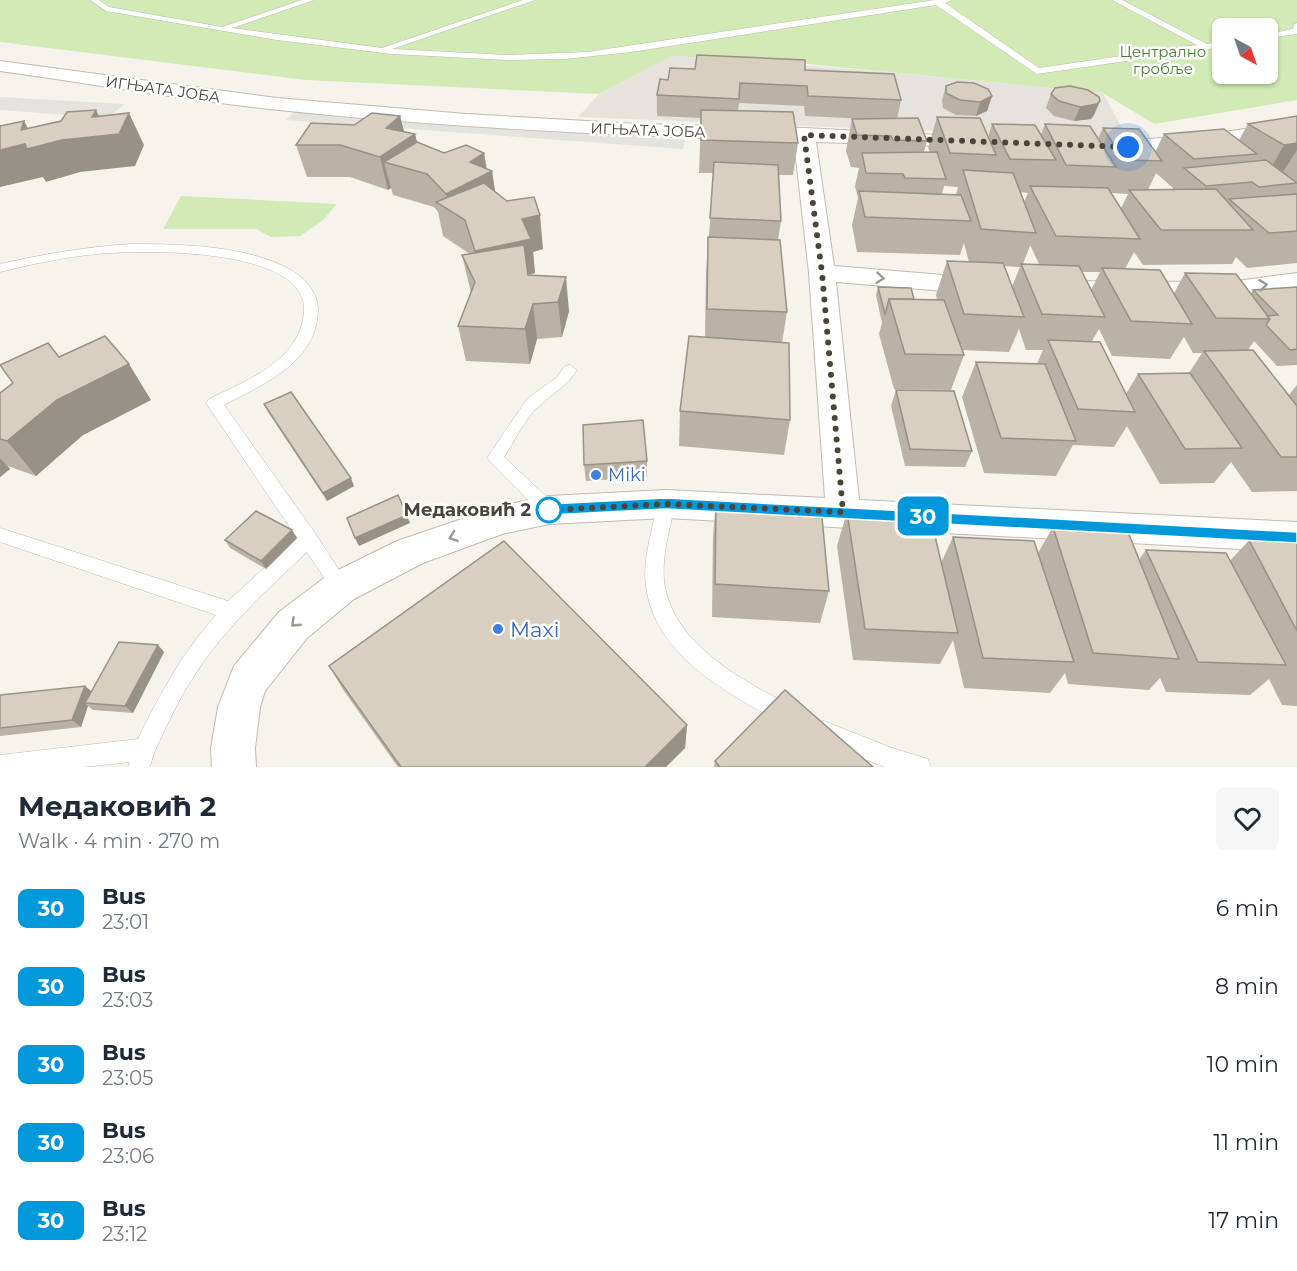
<!DOCTYPE html>
<html lang="en">
<head>
<meta charset="utf-8">
<style>
  :root { --surface:#fff; --page:#f6f6f7; --text:#1f2937; --muted:#747a83 }
  body { margin:0; font-family:Montserrat,sans-serif; background:var(--page); color:var(--text); height:100vh; display:flex; flex-direction:column; font-size:22px; white-space:nowrap }
  * { box-sizing:border-box; margin:0 }
  p { font-size:20px; color:var(--muted) }
  .icon { flex:none; width:33px; height:33px; fill:none; stroke:currentColor; stroke-width:2; stroke-linecap:round; stroke-linejoin:round }
  .map { position:relative; height:767px; overflow:hidden }
  .drawer { display:flex; flex-direction:column; background:var(--surface); flex:1 }
  .drawer>* { flex:none }
  .badge { padding:0 12px; border-radius:9px; font-size:21px; line-height:39px }
  .needle { width:39px; rotate:140deg }
  .fabs { position:absolute; left:1212px; top:18px; display:grid; gap:12px }
  .fabs a { display:grid; place-items:center; width:66px; height:66px; border-radius:9px; background:var(--surface); box-shadow:0 2px 4px #0004; font-size:30px }
  .you { position:absolute; width:30px; height:30px; margin:-15px; border:4px solid #fff; border-radius:50%; background:#1a73e8; box-shadow:0 0 0 9px #1a73e833 }
  .map>.badge { position:absolute; translate:-50% -50%; box-shadow:0 0 0 3px #fff }
  .round { display:grid; place-items:center; flex:none; width:63px; height:63px; border-radius:9px; background:var(--page) }
  .summary { display:flex; align-items:center; justify-content:space-between; height:102px; padding:0 18px }
  h1 { font-size:28px; font-weight:700; line-height:45px }
  ul { padding:0; list-style:none }
  li { display:flex; align-items:center; gap:18px; height:78px; padding:0 18px }
  li div { flex:1 }
  li b { display:block; font-size:22px }
  li em { font-style:normal }
  li .badge { min-width:66px; font-weight:700; text-align:center }
  .map>svg:first-child { display:block }
  .industrial { fill:#e6e2dd }
  .green { fill:#d2eab5; fill-rule:evenodd }
  .parking { fill:#e5e3e0 }
  .lines { fill:none; stroke-linecap:round; stroke-linejoin:round }
  .lane-casing { stroke:#c2bbae; stroke-width:1 }
  .street-casing { stroke:#c2bbae; stroke-width:2 }
  .lane { fill:#fff; fill-rule:evenodd }
  .street { fill:#fff; fill-rule:evenodd }
  .wall { fill:#bab2a6; fill-rule:evenodd }
  .shaded-wall { fill:#979187 }
  .building { fill:#d8cfc1; stroke:#979187; stroke-width:1.5 }
  .oneway { stroke:#9c9892 }
  .line { fill:#0098da; stroke:#fff; stroke-width:1.5 }
  .walk { stroke:#4b4439; stroke-width:6; stroke-dasharray:0 10.8 }
  .shop-dot { fill:#3f7fe0; stroke:#fff; stroke-width:2 }
  .stop-dot { fill:#fff; stroke:#0098da; stroke-width:3 }
  .labels { text-anchor:middle; dominant-baseline:central; stroke-width:5; stroke-linejoin:round; paint-order:stroke }
  .far-park-label { font-size:15px; fill:#4a7f2a; stroke:#fff }
  .far-street-label { font-size:15px; fill:#4b4439; stroke:#fff }
  .shop-label { font-size:18px; fill:#366cbe; stroke:#fff; text-anchor:start }
  .stop-label { font-size:18px; font-weight:bold; fill:#4b4439; stroke:#fff; text-anchor:end }
  .near-shop-label { font-size:21px; fill:#366cbe; stroke:#fff; text-anchor:start }
</style>
</head>
<body>
<div class="map">
<svg width="1297" height="767" viewBox="0 0 1297 767">
  <rect width="100%" height="100%" fill="#f6f3ec"/>
  <polygon class="industrial" points="672,56 876,71 1103,93 1128,139 578,117 599,94"/>
  <g class="green">
    <path d="M 0,0 L 1297,0 L 1297,100 L 1154,124 L 1103,93 L 808,64 L 672,56 L 599,94 L 306,80 L 0,42 ZM 1222,28 L 1268,28 L 1268,74 L 1222,74 Z"/>
    <polygon points="181,196 337,204 322,221 300,236 271,237 256,229 163,229"/>
  </g>
  <g class="parking">
    <polygon points="0,97 125,104 107,118 0,110"/>
    <polygon points="294,112 685,140 683,149 286,120"/>
  </g>
  <g class="lines">
    <g class="lane-casing">
      <g id="lane">
        <polygon points="90,0 99,0 109,7 222,27 302,0 314,0 232,28 382,48 523,0 535,0 392,49 507,55 587,52 935,0 952,0 945,3 1039,68 1197,45 1112,0 1122,0 1207,44 1222,41 1222,47 1037,74 936,5 631,52 565,59 507,60 392,54 277,40 106,11"/>
        <polygon points="1297,23 1297,34 1268,38 1268,34 1293,29 1294,24"/>
        <path d="M 130,244 C 181,244 246,245 291,270 C 306,279 318,293 318,310 C 317,363 263,384 224,405 L 315,533 L 350,587 L 348,593 L 341,595 L 334,593 L 307,552 C 249,607 204,647 169,721 C 162,736 154,750 150,767 L 128,767 L 130,762 L 84,767 L 0,767 L 0,755 L 138,739 C 161,692 181,655 216,615 L 0,542 L 0,528 L 228,601 L 297,538 L 206,403 L 209,399 C 247,380 300,361 304,312 C 309,246 140,250 98,254 C 65,257 32,264 0,272 L 0,264 C 43,254 86,247 130,244 Z"/>
        <path d="M 570,365 L 577,370 C 567,386 553,393 539,406 C 525,418 515,441 504,457 L 555,505 L 558,510 L 555,515 L 549,517 L 543,515 L 487,458 L 527,399 L 557,377 L 565,366 Z"/>
        <path d="M 666,497 L 672,499 L 675,504 C 670,529 660,561 665,587 C 676,647 745,681 793,707 L 797,714 L 793,721 L 786,724 L 779,721 C 725,693 654,653 646,586 C 642,560 653,529 657,504 L 660,499 Z"/>
        <polygon points="824,721 892,748 928,759 931,767 885,767 816,740 813,732 816,724"/>
      </g>
    </g>
    <g class="street-casing">
      <g id="street">
        <path d="M 0,61 L 277,98 L 466,114 L 639,124 L 804,128 L 979,137 L 983,141 L 979,145 L 972,147 L 816,142 L 834,266 L 980,278 L 989,280 L 993,286 L 989,292 L 980,294 L 836,282 L 859,500 L 1297,522 L 1297,552 L 666,518 L 549,524 L 502,534 L 423,563 L 354,599 L 307,638 L 265,691 L 260,707 L 255,748 L 256,767 L 212,767 L 211,748 L 218,707 L 234,666 L 279,612 L 328,575 L 397,541 L 500,506 L 549,496 L 666,490 L 825,498 L 809,273 L 794,141 C 622,136 450,128 279,110 C 185,100 93,84 0,71 Z"/>
        <polygon points="1297,121 1297,133 1199,148 1112,153 1104,152 1101,147 1104,142 1112,141 1199,136"/>
        <polygon points="1297,273 1297,289 1229,298 1049,297 1040,295 1036,289 1040,283 1049,281 1229,282"/>
      </g>
    </g>
    <use href="#lane" class="lane"/>
    <use href="#street" class="street"/>
  </g>
  <g class="wall">
    <path d="M 695,69 L 805,70 L 901,100 L 897,119 L 927,141 L 924,152 L 930,152 L 928,148 L 937,117 L 988,137 L 992,124 L 1041,135 L 1045,124 L 1098,139 L 1103,128 L 1155,152 L 1164,134 L 1239,140 L 1248,124 L 1297,116 L 1297,263 L 1247,268 L 1236,257 L 1232,264 L 1143,265 L 1134,252 L 1125,269 L 1174,293 L 1185,273 L 1251,294 L 1253,290 L 1297,287 L 1297,365 L 1277,366 L 1254,341 L 1248,350 L 1289,395 L 1297,385 L 1297,491 L 1252,492 L 1231,462 L 1214,483 L 1160,484 L 1127,426 L 1114,447 L 1073,445 L 1056,476 L 984,473 L 962,397 L 976,362 L 1037,364 L 1043,350 L 1026,350 L 1019,329 L 1009,352 L 962,350 L 964,355 L 951,390 L 894,389 L 879,334 L 882,323 L 876,295 L 878,287 L 914,299 L 937,300 L 936,295 L 947,261 L 969,262 L 964,243 L 960,255 L 857,252 L 852,225 L 858,198 L 855,186 L 859,168 L 851,167 L 846,151 L 852,119 L 867,119 L 805,116 L 804,106 L 739,103 L 738,111 L 798,143 L 793,175 L 779,175 L 781,221 L 778,240 L 787,312 L 782,343 L 790,420 L 784,455 L 679,446 L 680,411 L 705,337 L 706,272 L 714,173 L 699,173 L 701,118 L 657,116 L 657,95 L 668,80 ZM 1156,173 L 1173,188 L 1172,190 L 1148,190 ZM 944,186 L 958,187 L 956,194 L 942,194 ZM 1020,192 L 1028,193 L 1024,202 ZM 1111,193 L 1128,194 L 1121,208 ZM 1030,246 L 1031,247 L 1039,264 L 1023,264 ZM 1004,266 L 1020,267 L 1012,287 ZM 1082,272 L 1100,272 L 1091,290 ZM 1099,329 L 1112,356 L 1170,359 L 1184,337 L 1193,353 L 1202,353 L 1189,373 L 1138,374 L 1126,394 L 1092,341 Z"/>
    <polygon points="946,86 992,96 987,111 976,116 956,115 943,108 942,100"/>
    <polygon points="1055,88 1094,115 1091,119 1074,121 1054,116 1046,108 1051,94"/>
    <polygon points="400,116 404,131 415,134 417,142 444,153 484,153 487,169 492,171 495,192 543,249 533,252 535,273 528,275 569,311 562,337 537,339 530,364 466,361 458,326 471,293 462,255 470,254 443,236 438,212 434,207 393,195 391,188 388,190 350,177 307,177 296,145 354,125"/>
    <polygon points="59,357 151,400 83,435 36,476 8,466 10,469 0,477 0,393"/>
    <polygon points="896,390 972,451 965,467 905,466 891,406"/>
    <polygon points="264,404 354,486 327,501 268,412"/>
    <polygon points="647,461 647,477 586,481 584,465"/>
    <polygon points="716,501 829,591 820,623 712,617 713,536"/>
    <polygon points="847,512 941,563 953,537 1038,553 1053,527 1139,560 1146,550 1230,561 1249,540 1297,543 1297,706 1282,705 1269,679 1250,695 1166,692 1160,678 1149,690 1068,684 1065,673 1050,693 964,688 953,640 940,664 853,660 837,546"/>
    <polygon points="292,530 297,538 266,569 230,548 225,540"/>
    <polygon points="164,652 133,713 93,710 88,706 81,727 0,736 0,695 85,686 91,691"/>
    <polygon points="329,666 687,725 685,748 666,767 398,767 344,691"/>
    <polygon points="715,761 873,767 714,767"/>
  </g>
  <g class="shaded-wall">
    <polygon points="992,96 987,111 976,116 980,102"/>
    <polygon points="1100,101 1094,115 1091,119 1074,121 1080,107"/>
    <polygon points="96,110 108,135 129,113 144,145 135,166 80,172 46,182 43,177 0,187 0,150 21,130 24,121 38,146 92,117"/>
    <polygon points="400,116 406,140 415,134 422,166 384,162 391,188 388,190 380,157 386,128"/>
    <polygon points="1297,143 1297,150 1281,175 1265,178 1284,145"/>
    <polygon points="484,153 487,173 492,171 497,205 465,220 449,210 446,194 470,162"/>
    <polygon points="540,215 543,249 533,252 535,273 481,285 475,251 522,219"/>
    <polygon points="566,277 569,311 562,337 558,302"/>
    <polygon points="533,304 537,339 530,364 525,329"/>
    <polygon points="129,364 151,400 83,435 36,476 7,441 57,400"/>
    <polygon points="0,458 10,469 0,477"/>
    <polygon points="351,478 354,486 327,501 323,493"/>
    <polygon points="407,515 410,523 359,546 355,538"/>
    <polygon points="292,530 297,538 266,569 261,561"/>
    <polygon points="158,645 164,652 133,713 125,706"/>
    <polygon points="85,686 93,693 85,703 88,706 81,727 72,720"/>
    <polygon points="687,725 685,748 666,767 645,767"/>
  </g>
  <g class="building">
    <polygon points="697,55 805,60 805,70 894,74 901,100 808,96 807,86 740,83 739,99 657,95 660,79 668,80 670,68 695,69"/>
    <polygon points="957,82 974,83 988,89 992,96 980,102 960,100 946,93 946,86"/>
    <polygon points="1070,86 1088,90 1099,97 1100,101 1097,104 1080,107 1059,101 1051,94 1055,88"/>
    <polygon points="96,110 92,117 129,113 119,134 62,140 27,149 25,144 0,150 0,126 24,121 21,130 61,121 67,112"/>
    <polygon points="701,110 793,112 798,143 701,140"/>
    <polygon points="372,113 400,116 386,128 415,134 380,157 340,145 296,145 311,123 354,125"/>
    <polygon points="1297,116 1297,143 1284,145 1248,124"/>
    <polygon points="937,117 980,118 996,155 950,153"/>
    <polygon points="918,118 927,141 893,140 891,136 857,135 852,119"/>
    <polygon points="992,124 1035,125 1056,160 1010,159"/>
    <polygon points="1045,124 1090,126 1116,167 1066,165"/>
    <polygon points="1103,128 1139,129 1162,161 1124,160"/>
    <polygon points="1224,129 1257,154 1194,159 1164,134"/>
    <polygon points="417,142 444,153 466,145 484,153 470,162 492,171 446,194 427,174 384,162"/>
    <polygon points="937,152 946,179 905,178 903,174 866,173 862,153"/>
    <polygon points="1266,160 1297,183 1259,187 1252,182 1206,186 1184,168"/>
    <polygon points="714,162 778,165 781,221 710,218"/>
    <polygon points="963,170 1013,173 1036,233 981,229"/>
    <polygon points="484,183 507,201 534,197 540,215 522,219 531,239 475,251 465,220 436,202"/>
    <polygon points="1030,186 1108,188 1140,239 1056,236"/>
    <polygon points="1216,189 1253,230 1161,230 1129,190"/>
    <polygon points="859,191 961,195 971,221 865,217"/>
    <polygon points="1297,194 1297,231 1269,233 1229,199"/>
    <polygon points="708,237 780,240 787,312 707,309"/>
    <polygon points="524,245 528,275 566,277 558,302 533,304 525,329 458,326 475,282 462,255"/>
    <polygon points="947,261 1003,263 1024,317 964,314"/>
    <polygon points="1021,264 1079,266 1105,317 1042,314"/>
    <polygon points="1102,268 1160,270 1192,324 1131,321"/>
    <polygon points="1185,273 1236,274 1270,319 1216,318"/>
    <polygon points="878,287 911,288 914,299 889,299 885,314"/>
    <polygon points="1297,287 1297,349 1290,350 1266,325 1270,319 1267,316 1278,315 1253,290"/>
    <polygon points="889,299 944,300 964,355 905,354"/>
    <polygon points="105,336 129,364 57,400 7,441 0,439 0,393 13,383 0,365 48,343 59,357"/>
    <polygon points="689,336 789,343 790,420 680,411"/>
    <polygon points="1048,340 1100,342 1135,412 1078,409"/>
    <polygon points="1253,350 1297,406 1297,457 1281,457 1204,351"/>
    <polygon points="976,362 1045,364 1076,441 1001,438"/>
    <polygon points="1190,373 1242,448 1185,449 1138,374"/>
    <polygon points="896,390 954,391 972,451 910,449"/>
    <polygon points="291,392 351,478 323,493 264,404"/>
    <polygon points="643,420 647,461 584,465 583,425"/>
    <polygon points="398,495 407,515 355,538 347,518"/>
    <polygon points="716,501 821,507 829,591 715,584"/>
    <polygon points="256,511 292,530 261,561 225,540"/>
    <polygon points="847,512 930,515 958,633 865,629"/>
    <polygon points="1053,527 1128,532 1179,659 1093,653"/>
    <polygon points="953,537 1034,541 1074,662 983,658"/>
    <polygon points="1249,540 1297,543 1297,631"/>
    <polygon points="504,541 687,725 645,767 401,767 329,666"/>
    <polygon points="1146,550 1226,553 1286,665 1198,662"/>
    <polygon points="119,642 158,645 125,706 85,703"/>
    <polygon points="85,686 72,720 0,728 0,695"/>
    <polygon points="785,690 873,767 720,767 715,761"/>
  </g>
  <defs><path id="oneway-chevron" d="M-2-3.5L2.5 0L-2 3.5" fill="none" stroke-width="1.6" stroke-linecap="round" stroke-linejoin="round" transform="scale(1.5)"/></defs>
  <g class="oneway">
    <use href="#oneway-chevron" transform="translate(880 278) rotate(5)"/>
    <use href="#oneway-chevron" transform="translate(1263 285) rotate(-7)"/>
    <use href="#oneway-chevron" transform="translate(453 537) rotate(161)"/>
    <use href="#oneway-chevron" transform="translate(295 623) rotate(137)"/>
  </g>
  <polygon class="line" points="666,498 1297,532 1297,543 666,509 549,515 542,510 549,504"/>
  <g class="lines">
    <polyline class="walk" points="549,510 666,504 843,512 822,273 804,135 1128,147"/>
  </g>
  <g class="shop-dot">
    <circle cx="596" cy="475" r="6"/>
    <circle cx="498" cy="629" r="6"/>
  </g>
  <circle class="stop-dot" cx="549" cy="510" r="12"/>
  <g class="labels">
    <g class="far-park-label">
      <text x="1163" y="51">Централно<tspan x="1163" dy="17">гробље</tspan></text>
    </g>
    <g class="far-street-label">
      <text transform="translate(163 89) rotate(8)">ИГЊАТА ЈОБА</text>
      <text transform="translate(648 130) rotate(2)">ИГЊАТА ЈОБА</text>
    </g>
    <g class="shop-label">
      <text x="608" y="475">Miki</text>
    </g>
    <g class="stop-label">
      <text x="531" y="510">Медаковић 2</text>
    </g>
    <g class="near-shop-label">
      <text x="510" y="629">Maxi</text>
    </g>
  </g>
</svg>
<div class="fabs">
<a><svg class="needle" viewBox="-14 -14 28 28"><path d="M0-13l5 13h-10z" fill="#e53935"/><path d="M0 13l5-13h-10z" fill="#747a83"/></svg></a>
</div>
<div class="you" style="left:1128px;top:147px"></div>
<b class="badge" style="left:923px;top:516px;background:#0098da;color:#fff">30</b>
</div>
<section class="drawer">
<div class="summary"><div><h1>Медаковић 2</h1><p>Walk · 4 min · 270 m</p></div><a class="round"><svg class="icon" aria-label="heart" viewBox="0 0 24 24"><path d="M12 20l-8-8c-3-5 5-10 8-4 3-6 11-1 8 4z"/></svg></a></div>
<ul>
<li><span class="badge" style="background:#0098da;color:#fff">30</span><div><b>Bus</b><p>23:01</p></div><em>6 min</em></li>
<li><span class="badge" style="background:#0098da;color:#fff">30</span><div><b>Bus</b><p>23:03</p></div><em>8 min</em></li>
<li><span class="badge" style="background:#0098da;color:#fff">30</span><div><b>Bus</b><p>23:05</p></div><em>10 min</em></li>
<li><span class="badge" style="background:#0098da;color:#fff">30</span><div><b>Bus</b><p>23:06</p></div><em>11 min</em></li>
<li><span class="badge" style="background:#0098da;color:#fff">30</span><div><b>Bus</b><p>23:12</p></div><em>17 min</em></li>
</ul>
</section>
</body>
</html>
